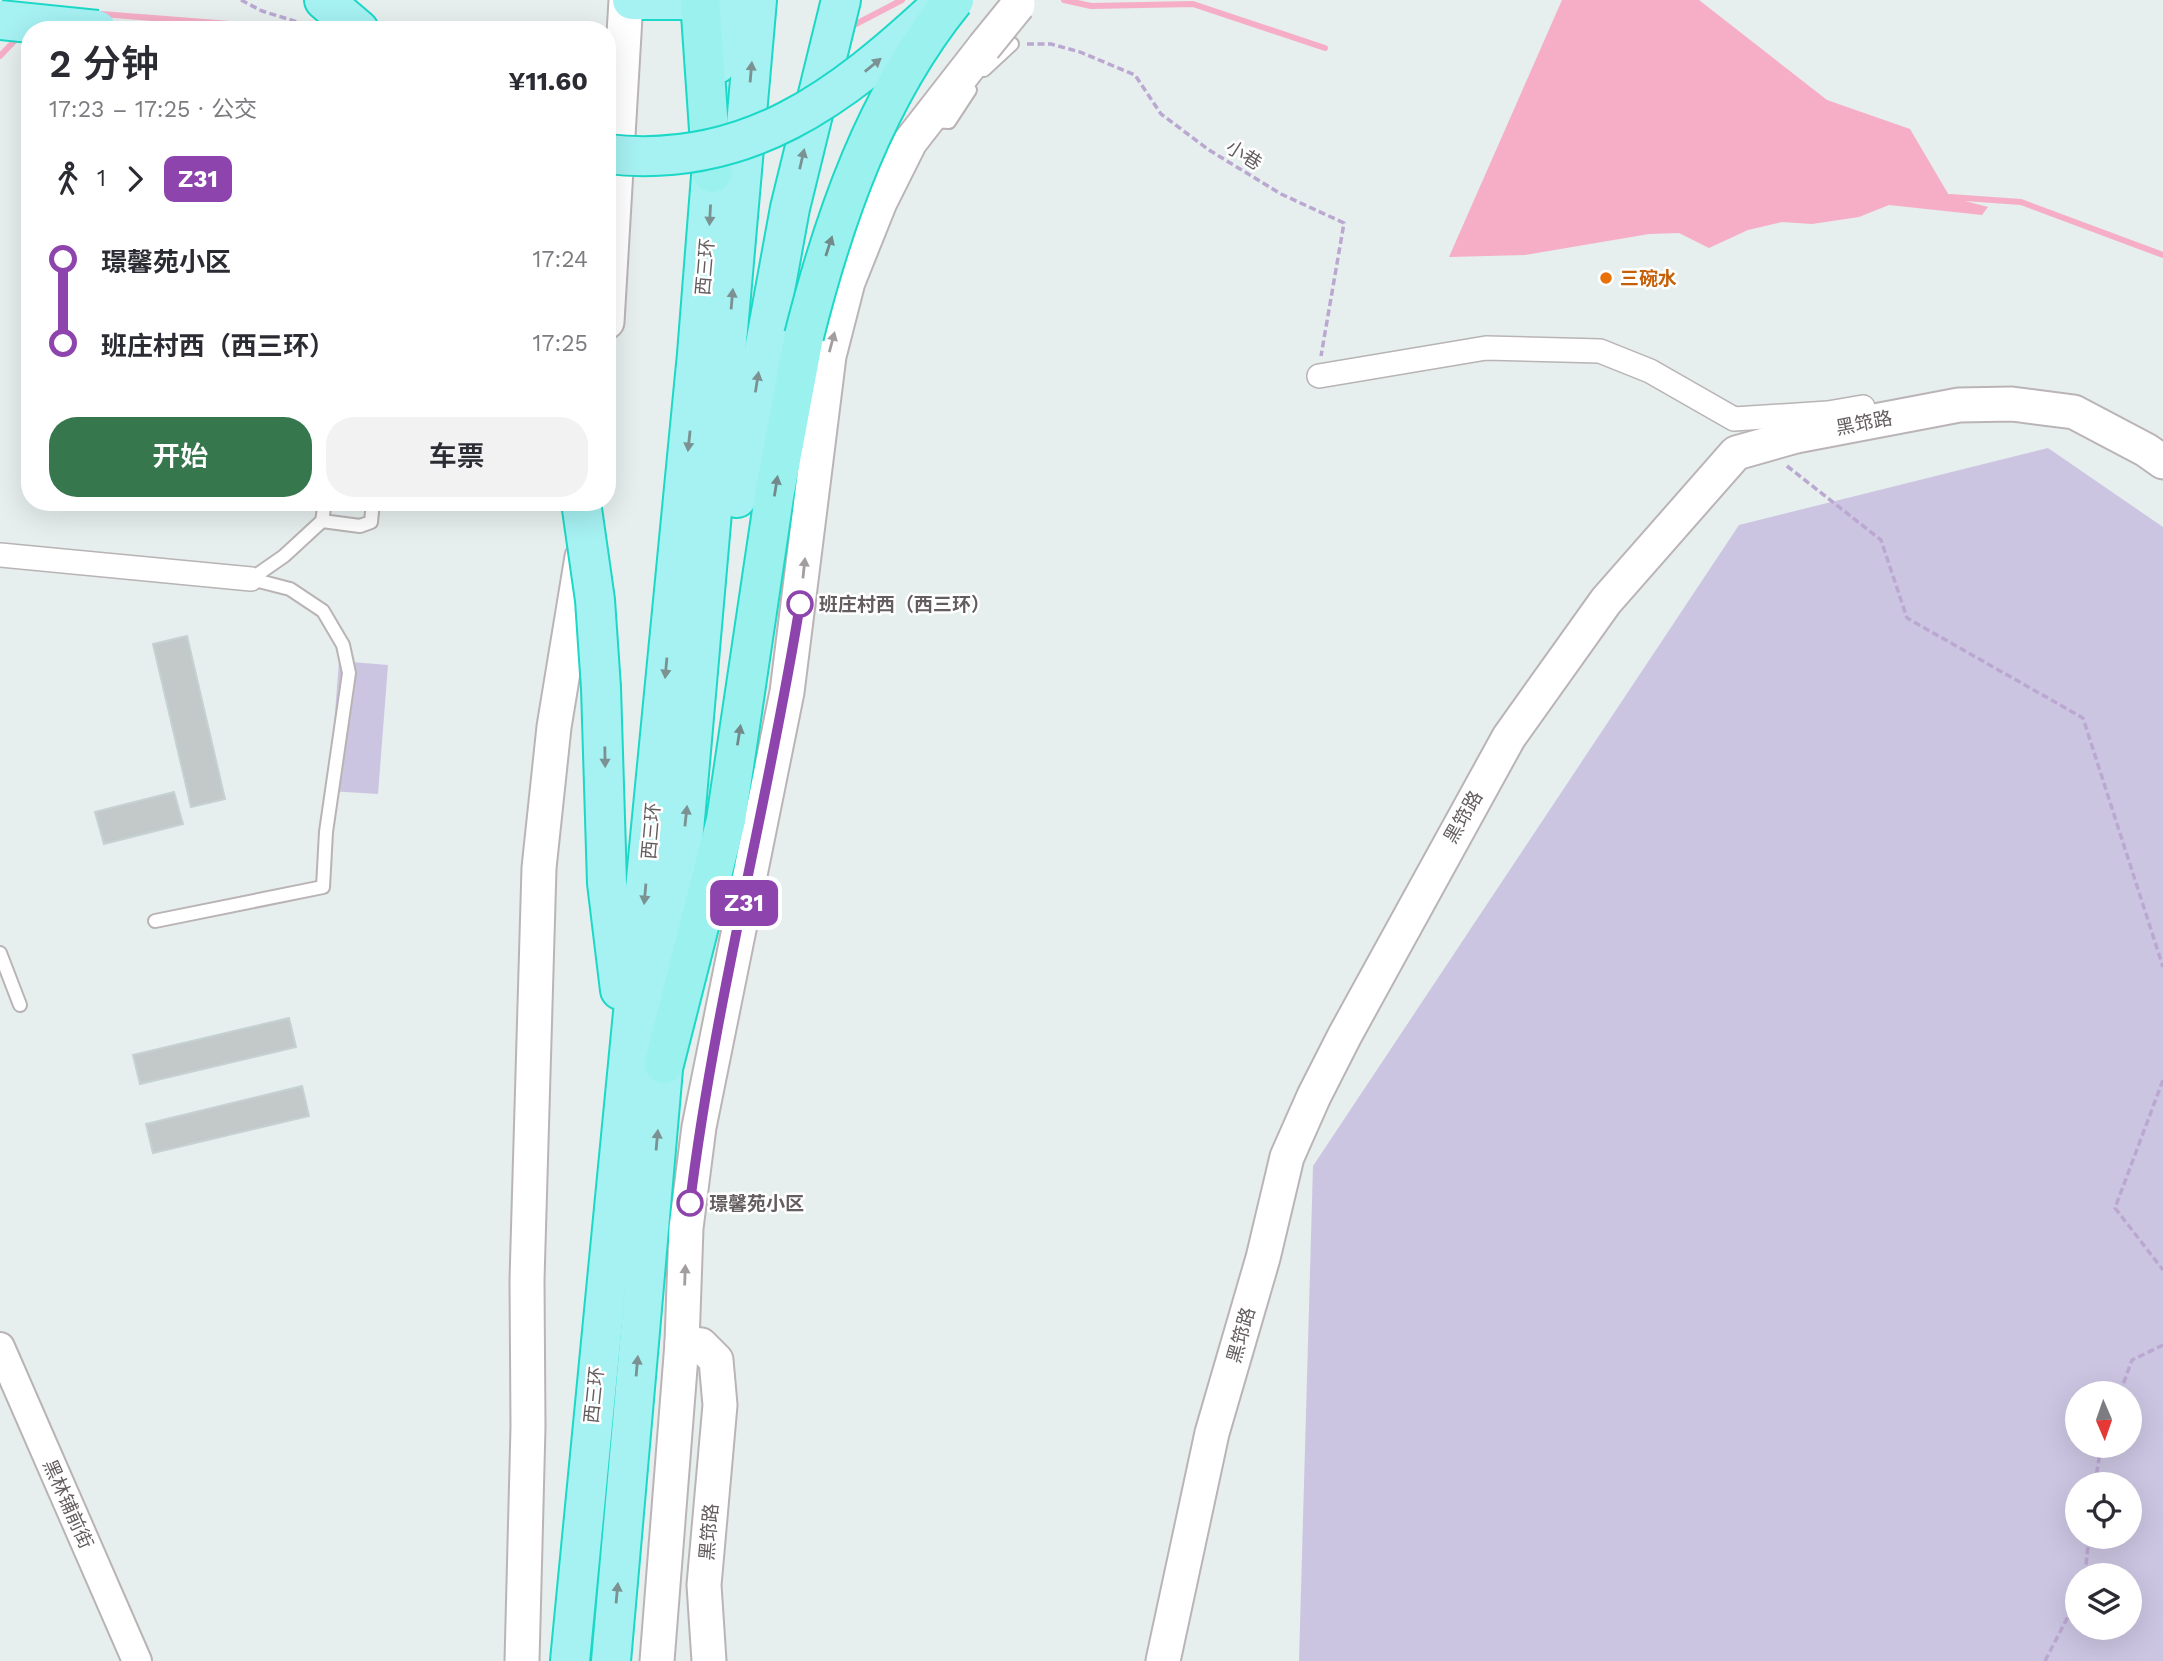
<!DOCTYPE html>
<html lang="zh">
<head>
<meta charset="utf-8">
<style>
  :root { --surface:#fff; --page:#f2f2f3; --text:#2b2b33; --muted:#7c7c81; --accent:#36774e }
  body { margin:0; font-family:"Work Sans","Noto Sans SC",sans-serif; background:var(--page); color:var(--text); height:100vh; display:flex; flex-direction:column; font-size:26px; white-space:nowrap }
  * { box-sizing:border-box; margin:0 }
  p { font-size:23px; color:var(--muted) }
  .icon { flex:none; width:38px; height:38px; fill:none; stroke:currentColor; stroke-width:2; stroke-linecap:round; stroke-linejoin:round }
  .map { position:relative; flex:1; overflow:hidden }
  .sheet { position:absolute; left:21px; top:21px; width:595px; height:490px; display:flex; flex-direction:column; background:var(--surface); border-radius:28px; box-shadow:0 7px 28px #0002 }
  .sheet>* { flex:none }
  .badge { padding:0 14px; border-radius:10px; font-size:24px; line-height:46px }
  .needle { width:46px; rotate:178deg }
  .controls { position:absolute; left:2065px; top:1381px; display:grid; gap:14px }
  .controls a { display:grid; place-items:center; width:77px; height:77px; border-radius:50%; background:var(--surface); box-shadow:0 7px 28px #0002; font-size:35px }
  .map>.badge { position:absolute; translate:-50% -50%; box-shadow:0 0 0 4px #fff }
  .legs { display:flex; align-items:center; gap:10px; height:77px; padding:0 28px; font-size:23px }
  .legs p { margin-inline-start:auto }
  .headline { display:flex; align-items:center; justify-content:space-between; height:119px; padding:0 28px }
  h1 { font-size:38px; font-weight:600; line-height:52px }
  .button { display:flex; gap:14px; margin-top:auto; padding:14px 28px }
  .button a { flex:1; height:80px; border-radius:28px; background:var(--accent); color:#fff; font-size:28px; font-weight:600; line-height:80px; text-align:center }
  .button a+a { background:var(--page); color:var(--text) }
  ul { padding:0 28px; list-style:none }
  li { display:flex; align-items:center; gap:24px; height:84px; font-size:26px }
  li i { display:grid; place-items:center; width:10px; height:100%; margin:0 9px; background:currentColor }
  li i::after { content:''; width:18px; height:18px; margin:-9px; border:5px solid; border-radius:50%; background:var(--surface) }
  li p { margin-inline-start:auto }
  li:first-child i { background:linear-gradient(#0000 50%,currentColor 0) }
  li:last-child i { background:linear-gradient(currentColor 50%,#0000 0) }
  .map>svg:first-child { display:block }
  .green { fill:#ccc5e2; fill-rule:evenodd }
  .water { fill:#f5aec6 }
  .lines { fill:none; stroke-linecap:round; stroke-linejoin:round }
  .stream { stroke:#f5aec6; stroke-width:6 }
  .building { fill:#c2c9c8; stroke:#c5d2d1; stroke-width:2 }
  .service-casing { stroke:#b9b3b4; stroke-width:16 }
  .minor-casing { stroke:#b9b3b4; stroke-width:26 }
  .tertiary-casing { stroke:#b9b3b4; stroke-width:32 }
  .secondary-casing { stroke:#bbb4b6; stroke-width:37 }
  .trunk-casing { stroke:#1bd8c7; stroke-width:42 }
  .motorway-casing { stroke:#1bd8c7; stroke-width:42 }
  .path { stroke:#bba8d1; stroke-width:3.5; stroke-dasharray:7 3.5; stroke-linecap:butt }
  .service { stroke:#fff; stroke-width:12 }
  .minor { stroke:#fff; stroke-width:23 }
  .tertiary { stroke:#fff; stroke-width:28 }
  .secondary { stroke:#fff; stroke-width:33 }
  .trunk { stroke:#a6f1f2; stroke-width:38 }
  .motorway { stroke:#9af1ee; stroke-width:38 }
  .secondary-bridge-casing { stroke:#bbb4b6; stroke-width:37; stroke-linecap:butt }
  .trunk-bridge-casing { stroke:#1bd8c7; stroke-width:42; stroke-linecap:butt }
  .motorway-bridge-casing { stroke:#1bd8c7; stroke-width:42; stroke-linecap:butt }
  .secondary-bridge { stroke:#fff; stroke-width:33 }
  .trunk-bridge { stroke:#a6f1f2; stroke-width:38 }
  .motorway-bridge { stroke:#9af1ee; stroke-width:38 }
  .oneway { fill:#7b9192 }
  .oneway2 { fill:#74898a }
  .oneway3 { fill:#a29e9f }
  .line-1-casing { stroke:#fff; stroke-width:16 }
  .line-1 { stroke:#8e44ad; stroke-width:10 }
  .food-dot { fill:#e8710a; stroke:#fff; stroke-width:2.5 }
  .stop-1-dot { fill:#fff; stroke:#8e44ad; stroke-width:3.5 }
  .labels { text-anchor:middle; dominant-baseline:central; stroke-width:5; stroke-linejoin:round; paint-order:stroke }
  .street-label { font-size:19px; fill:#645d5f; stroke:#fff }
  .food-label { font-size:19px; font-weight:bold; fill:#c56008; stroke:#fff; text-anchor:start }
  .stop-label { font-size:19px; font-weight:bold; fill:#645d5f; stroke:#fff; text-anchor:start }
</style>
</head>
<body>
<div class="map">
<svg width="2163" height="1661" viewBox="0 0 2163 1661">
  <rect width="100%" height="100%" fill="#e6eeee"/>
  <g class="green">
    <path d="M 2048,448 L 2163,527 L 2163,1661 L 1299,1661 L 1313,1166 L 1739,525 ZM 2077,1393 L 2130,1393 L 2130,1446 L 2077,1446 ZM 2077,1484 L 2130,1484 L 2130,1536 L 2077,1536 ZM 2077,1575 L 2130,1575 L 2130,1628 L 2077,1628 Z"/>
    <polygon points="339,661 388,665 378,794 329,791"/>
  </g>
  <polygon class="water" points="1562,0 1699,0 1827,100 1910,129 1950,197 1988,207 1982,215 1889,205 1859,217 1812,224 1782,222 1748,230 1709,248 1679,233 1649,234 1525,255 1449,257"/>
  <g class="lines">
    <g class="stream">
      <polyline points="1064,0 1091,6 1193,4 1325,48"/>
      <polyline points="101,14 257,26 269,30"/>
      <polyline points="852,26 902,0"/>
      <polyline points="0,56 20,35"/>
      <polyline points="1950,197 2021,202 2163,255"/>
    </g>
  </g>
  <g class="building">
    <polygon points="187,636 225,799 191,807 153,644"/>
    <polygon points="174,792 183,824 104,844 95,812"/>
    <polygon points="289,1018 296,1047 140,1084 133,1055"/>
    <polygon points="302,1086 309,1116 153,1153 146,1124"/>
  </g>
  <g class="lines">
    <g class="service-casing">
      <g id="service">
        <polyline points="984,70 1012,44"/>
        <polyline points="932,121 949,122 970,90"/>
        <polyline points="322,521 360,526 371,522 373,502"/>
        <polyline points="251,579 284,556 322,521 325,502"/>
        <polyline points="155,921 323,887 326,832 349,673 343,645 323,611 290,589 251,579"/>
        <polyline points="0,953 20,1005"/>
      </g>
    </g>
    <g class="minor-casing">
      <g id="minor">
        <polyline points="1319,376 1486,348 1600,351 1650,371 1734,419 1828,413 1863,407"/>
        <polyline points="0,555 251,579"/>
      </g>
    </g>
    <g class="tertiary-casing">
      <polyline id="tertiary" points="0,1347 137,1661"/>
    </g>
    <g class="secondary-casing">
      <g id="secondary">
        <polyline points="607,322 626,0"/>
        <polyline points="682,1343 701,1345 716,1360 720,1405 704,1585 709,1661"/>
        <polyline points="522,1661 528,1427 527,1280 539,868 554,727 582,557"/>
        <polyline points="657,1661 682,1343 686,1228 699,1127 787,692 829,356 848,282 880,202 910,142 984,47"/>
        <polyline points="1163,1661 1212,1433 1263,1258 1287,1157 1314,1096 1345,1035 1509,737 1606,601 1736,453 1796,436 1959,405 2012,404 2074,412 2146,450 2163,462"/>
      </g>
    </g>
    <g class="trunk-casing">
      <g id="trunk">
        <polyline points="324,0 359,30"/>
        <polyline points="632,0 691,0"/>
        <polyline points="717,64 721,0"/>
        <polyline points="737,498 790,208 841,0"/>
        <polyline points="601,688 607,883 620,990"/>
        <polyline points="570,1661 697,354 714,138"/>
        <polyline points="611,1661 757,0"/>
      </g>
    </g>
    <g class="motorway-casing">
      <g id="motorway">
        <polyline points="700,0 712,173"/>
        <polyline points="664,1064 726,820 774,497 804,336"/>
      </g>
    </g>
    <g class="path">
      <polyline points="241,0 262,11 304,24"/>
      <polyline points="1027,44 1051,44 1080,52 1135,75 1161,114 1209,150 1281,194 1344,223 1321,356"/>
      <polyline points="1787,466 1881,540 1907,618 2083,718 2163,967"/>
      <polyline points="2163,1080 2115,1208 2163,1270"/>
      <polyline points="2120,1393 2132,1360 2163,1345"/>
      <polyline points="2095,1484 2101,1446"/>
      <polyline points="2085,1575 2089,1536"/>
      <polyline points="2045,1661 2077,1599"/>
    </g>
    <use href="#service" class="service"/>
    <use href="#minor" class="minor"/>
    <use href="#tertiary" class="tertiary"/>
    <use href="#secondary" class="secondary"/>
    <use href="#trunk" class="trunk"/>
    <use href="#motorway" class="motorway"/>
    <g class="secondary-bridge-casing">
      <polyline id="secondary-bridge" points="984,47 1018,5"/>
    </g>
    <g class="trunk-bridge-casing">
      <g id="trunk-bridge">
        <polyline points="0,20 97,30"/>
        <path d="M 607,154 C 747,170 841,97 938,7"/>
        <polyline points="581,502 595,600 601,688"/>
      </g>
    </g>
    <g class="motorway-bridge-casing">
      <path id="motorway-bridge" d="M 804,336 C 834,217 876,96 954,0"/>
    </g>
    <use href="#secondary-bridge" class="secondary-bridge"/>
    <use href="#trunk-bridge" class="trunk-bridge"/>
    <use href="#motorway-bridge" class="motorway-bridge"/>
  </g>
  <defs><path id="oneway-solid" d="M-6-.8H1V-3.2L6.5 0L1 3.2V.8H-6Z" transform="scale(1.75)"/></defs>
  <g class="oneway">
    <use href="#oneway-solid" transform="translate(873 65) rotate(-39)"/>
    <use href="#oneway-solid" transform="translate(751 72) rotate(-85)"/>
    <use href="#oneway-solid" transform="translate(802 159) rotate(-77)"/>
    <use href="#oneway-solid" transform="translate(710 215) rotate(93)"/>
    <use href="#oneway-solid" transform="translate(732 299) rotate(-85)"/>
    <use href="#oneway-solid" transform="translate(757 382) rotate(-81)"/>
    <use href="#oneway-solid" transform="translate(689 441) rotate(96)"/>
    <use href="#oneway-solid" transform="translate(666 668) rotate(95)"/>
    <use href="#oneway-solid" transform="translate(605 757) rotate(89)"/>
    <use href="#oneway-solid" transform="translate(686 816) rotate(-84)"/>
    <use href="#oneway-solid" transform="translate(645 894) rotate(95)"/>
    <use href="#oneway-solid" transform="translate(657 1140) rotate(-85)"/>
    <use href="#oneway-solid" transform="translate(637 1366) rotate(-85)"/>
    <use href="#oneway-solid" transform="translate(617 1593) rotate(-85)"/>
  </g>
  <g class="oneway2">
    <use href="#oneway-solid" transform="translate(829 246) rotate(-72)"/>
    <use href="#oneway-solid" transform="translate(776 486) rotate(-81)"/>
    <use href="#oneway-solid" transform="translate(739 735) rotate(-81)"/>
  </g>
  <g class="oneway3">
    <use href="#oneway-solid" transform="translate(832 342) rotate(-75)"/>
    <use href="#oneway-solid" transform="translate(804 568) rotate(-84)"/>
    <use href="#oneway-solid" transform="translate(685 1275) rotate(-88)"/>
  </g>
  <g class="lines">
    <g class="line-1-casing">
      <path id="line-1" d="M 690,1203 C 715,1001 768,804 800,604"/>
    </g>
    <use href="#line-1" class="line-1"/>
  </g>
  <circle class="food-dot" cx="1606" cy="278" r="7"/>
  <g class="stop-1-dot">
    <circle cx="800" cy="604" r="12"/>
    <circle cx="690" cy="1203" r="12"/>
  </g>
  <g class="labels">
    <g class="street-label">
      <text transform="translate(1244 155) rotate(32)">小巷</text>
      <text transform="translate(705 267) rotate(-85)">西三环</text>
      <text transform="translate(1864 423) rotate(-11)">黑筇路</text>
      <text transform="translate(1463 817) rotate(-60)">黑筇路</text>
      <text transform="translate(651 831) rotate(-85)">西三环</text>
      <text transform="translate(1241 1335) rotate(-74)">黑筇路</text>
      <text transform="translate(594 1395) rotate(-84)">西三环</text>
      <text transform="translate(68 1504) rotate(66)">黑林铺前街</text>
      <text transform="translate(709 1532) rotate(-85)">黑筇路</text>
    </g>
    <g class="food-label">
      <text x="1620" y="278">三碗水</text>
    </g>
    <g class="stop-label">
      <text x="819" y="604">班庄村西（西三环）</text>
      <text x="709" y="1203">璟馨苑小区</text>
    </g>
  </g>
</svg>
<div class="controls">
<a><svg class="needle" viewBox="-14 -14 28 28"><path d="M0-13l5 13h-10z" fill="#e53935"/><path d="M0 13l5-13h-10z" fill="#7c7c81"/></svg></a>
<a><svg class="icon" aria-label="locate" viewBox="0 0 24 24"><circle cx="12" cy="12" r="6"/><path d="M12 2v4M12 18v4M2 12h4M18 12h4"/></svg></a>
<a><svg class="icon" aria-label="layers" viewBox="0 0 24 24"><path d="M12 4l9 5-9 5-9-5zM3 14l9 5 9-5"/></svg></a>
</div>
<b class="badge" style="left:744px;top:903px;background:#8e44ad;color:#fff">Z31</b>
<section class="sheet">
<div class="headline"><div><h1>2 分钟</h1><p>17:23 – 17:25 · 公交</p></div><b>¥11.60</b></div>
<div class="legs"><svg class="icon" aria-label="walk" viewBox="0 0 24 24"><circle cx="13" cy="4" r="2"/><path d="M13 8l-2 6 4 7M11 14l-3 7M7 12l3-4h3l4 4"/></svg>1<svg class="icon" aria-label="forward" viewBox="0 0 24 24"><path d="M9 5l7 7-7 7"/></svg><b class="badge" style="background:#8e44ad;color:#fff">Z31</b></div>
<ul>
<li><i style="color:#8e44ad"></i><b>璟馨苑小区</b><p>17:24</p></li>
<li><i style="color:#8e44ad"></i><b>班庄村西（西三环）</b><p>17:25</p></li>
</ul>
<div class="button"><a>开始</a><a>车票</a></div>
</section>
</div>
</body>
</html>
